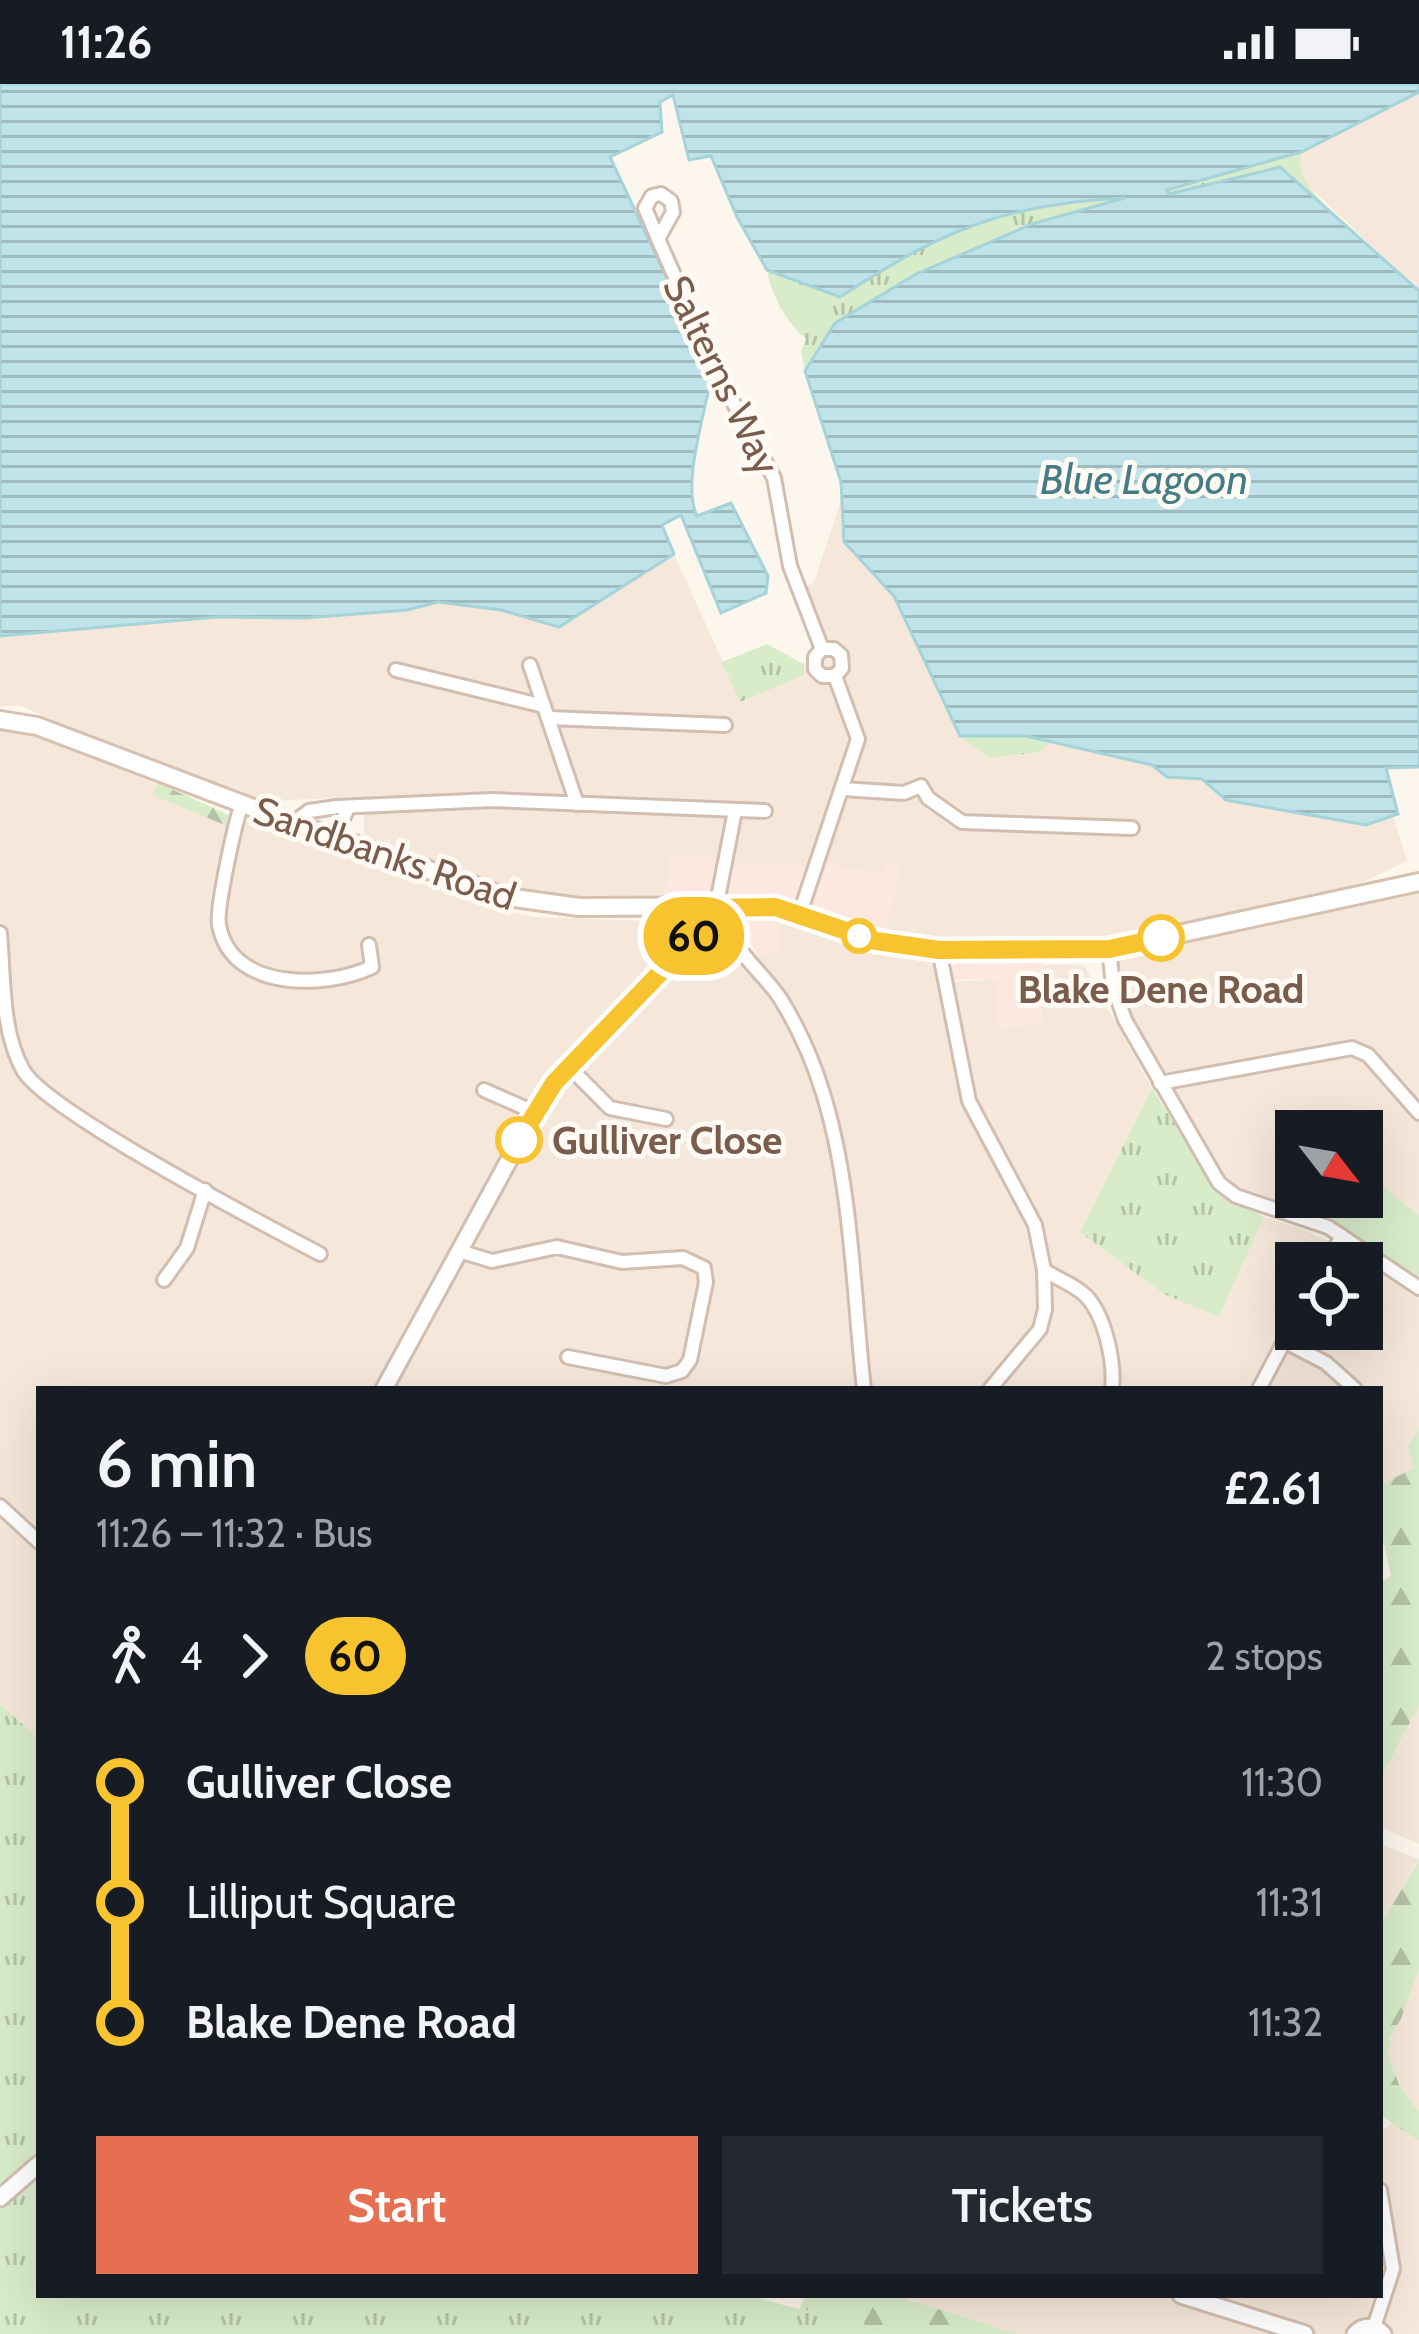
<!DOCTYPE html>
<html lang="en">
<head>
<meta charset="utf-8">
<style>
  :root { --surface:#171b24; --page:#242831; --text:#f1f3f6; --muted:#9ea1a6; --accent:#e76f51 }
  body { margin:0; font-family:Cabin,sans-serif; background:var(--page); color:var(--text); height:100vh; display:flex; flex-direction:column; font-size:45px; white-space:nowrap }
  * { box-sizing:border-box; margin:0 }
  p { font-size:39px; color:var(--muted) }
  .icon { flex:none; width:66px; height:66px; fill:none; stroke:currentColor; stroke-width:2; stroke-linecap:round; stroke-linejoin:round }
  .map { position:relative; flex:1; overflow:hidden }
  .details { position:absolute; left:36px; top:1302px; width:1347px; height:912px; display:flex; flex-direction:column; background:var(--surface); border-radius:0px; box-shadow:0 12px 48px #0002 }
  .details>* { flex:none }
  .badge { padding:0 24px; border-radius:39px; font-size:42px; line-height:78px }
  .needle { width:78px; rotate:121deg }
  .buttons { position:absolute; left:1275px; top:1026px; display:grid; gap:24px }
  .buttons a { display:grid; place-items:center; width:108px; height:108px; border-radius:0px; background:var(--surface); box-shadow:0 12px 48px #0002; font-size:60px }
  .map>.badge { position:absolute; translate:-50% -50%; box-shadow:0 0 0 6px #fff }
  .legs { display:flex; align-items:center; gap:18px; height:132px; padding:0 60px; font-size:39px }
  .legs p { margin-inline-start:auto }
  .summary { display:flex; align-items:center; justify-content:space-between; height:204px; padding:0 60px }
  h1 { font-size:66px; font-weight:600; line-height:90px }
  .action { display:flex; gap:24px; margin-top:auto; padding:24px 60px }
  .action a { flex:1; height:138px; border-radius:0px; background:var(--accent); color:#fff; font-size:48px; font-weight:600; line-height:138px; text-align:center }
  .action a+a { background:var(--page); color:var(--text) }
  ul { padding:0 60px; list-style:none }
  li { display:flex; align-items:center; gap:42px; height:120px; font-size:45px }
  li i { display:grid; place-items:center; width:18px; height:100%; margin:0 15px; background:currentColor }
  li i::after { content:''; width:30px; height:30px; margin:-15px; border:9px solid; border-radius:50%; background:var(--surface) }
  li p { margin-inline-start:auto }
  li:first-child i { background:linear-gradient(#0000 50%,currentColor 0) }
  li:last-child i { background:linear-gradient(currentColor 50%,#0000 0) }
  .status { display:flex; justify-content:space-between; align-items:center; height:84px; padding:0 60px; background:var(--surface); direction:ltr }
  .status svg { height:33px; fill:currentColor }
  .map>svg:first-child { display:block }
  .residential { fill:#f5e8da; fill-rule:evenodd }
  .commercial { fill:#fde8e0 }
  .grass { fill:url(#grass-tufts) }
  .forest { fill:url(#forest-firs) }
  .green { fill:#d8ecc9 }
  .water { fill:url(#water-rules); stroke:#a5d3da; stroke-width:3 }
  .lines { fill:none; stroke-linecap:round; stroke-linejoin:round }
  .minor-casing { stroke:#d1beb0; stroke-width:18 }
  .tertiary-casing { stroke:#d1beb0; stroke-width:21 }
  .secondary-casing { stroke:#d6c0b0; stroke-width:22 }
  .minor { stroke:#fff; stroke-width:12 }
  .tertiary { stroke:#fff; stroke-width:15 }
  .secondary { stroke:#fff; stroke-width:16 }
  .line-1-casing { stroke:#fff; stroke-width:27 }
  .line-1 { stroke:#f7c32f; stroke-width:18 }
  .stop-1-dot { fill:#fff; stroke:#f7c32f; stroke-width:6 }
  .labels { text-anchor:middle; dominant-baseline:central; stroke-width:10; stroke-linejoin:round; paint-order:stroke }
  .street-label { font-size:39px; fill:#7a5c4d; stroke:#fffaf3 }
  .stop-label { font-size:39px; font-weight:bold; fill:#7a5c4d; stroke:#fffaf3 }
  .water-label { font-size:42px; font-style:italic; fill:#437c86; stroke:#fffaf3 }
</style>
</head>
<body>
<div class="status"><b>11:26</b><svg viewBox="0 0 49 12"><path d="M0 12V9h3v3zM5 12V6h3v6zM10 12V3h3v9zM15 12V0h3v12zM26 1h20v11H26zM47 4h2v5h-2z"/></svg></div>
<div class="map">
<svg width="1419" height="2250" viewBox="0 0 1419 2250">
  <defs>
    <pattern id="grass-tufts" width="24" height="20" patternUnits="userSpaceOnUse" patternTransform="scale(3)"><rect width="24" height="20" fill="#d8ecc9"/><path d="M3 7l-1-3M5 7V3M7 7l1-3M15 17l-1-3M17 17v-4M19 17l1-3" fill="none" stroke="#b4c2a5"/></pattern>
    <pattern id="forest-firs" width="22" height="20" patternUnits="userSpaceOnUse" patternTransform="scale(3)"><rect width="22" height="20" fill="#d8ecc9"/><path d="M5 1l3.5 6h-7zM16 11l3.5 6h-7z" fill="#b4c2a5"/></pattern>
    <pattern id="water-rules" width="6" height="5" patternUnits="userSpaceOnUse" patternTransform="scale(3)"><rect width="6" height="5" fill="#bfe3e8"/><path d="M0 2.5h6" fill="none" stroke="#a0bbbe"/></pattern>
  </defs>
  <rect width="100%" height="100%" fill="#fdf6ec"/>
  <g class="residential">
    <polygon points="1419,8 1419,207 1302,96 1298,82 1301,68"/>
    <polygon points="842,413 845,458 894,512 960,652 988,674 1039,668 1050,658 1152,681 1167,693 1202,695 1213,704 1303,728 1366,741 1393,732 1407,777 1355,802 1320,812 1100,859 928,858 885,848 900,782 888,780 885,791 809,783 733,781 734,776 671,773 664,814 563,812 522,806 457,787 364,751 364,713 264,717 71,646 22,622 0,622 0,552 218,533 305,534 407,526 438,518 501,526 559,543 674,470 741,618 803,585 811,561 794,508 814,499"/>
    <polygon points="16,647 76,666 231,732 493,825 535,833 679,838 684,844 682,853 546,995 533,1014 374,1305 39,1305 39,1655 0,1620 0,648"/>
    <polygon points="1419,798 1419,1132 1362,1085 1362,1047 1296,1047 1296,1113 1338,1113 1333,1137 1254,1108 1236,1112 1219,1099 1125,936 1109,865"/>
    <path d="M 774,833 L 819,844 L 840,856 L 870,866 L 932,877 L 936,898 L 999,896 L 998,944 L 1041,939 L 1044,881 L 1084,881 L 1152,1004 L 1080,1148 L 1163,1209 L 1219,1233 L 1264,1133 L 1304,1146 L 1355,1170 L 1411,1209 L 1419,1200 L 1419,1343 L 1408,1364 L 1415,1384 L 1380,1401 L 1380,1305 L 395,1305 L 554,1015 L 715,849 L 745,883 L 758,873 L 780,865 ZM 1296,1179 L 1362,1179 L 1362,1245 L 1296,1245 Z"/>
    <polygon points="1419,1621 1419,1760 1380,1743 1380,1696"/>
    <polygon points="1380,1760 1419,1775 1380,1842"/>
    <polygon points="1419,1884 1419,2028 1400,2003 1388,1972 1390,1953 1401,1935"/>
    <polygon points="1392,2039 1419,2057 1419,2250 1019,2250 905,2215 904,2211 1380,2211 1380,2042 1383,2046"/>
  </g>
  <g class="commercial">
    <polygon points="671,772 734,775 734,781 808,783 812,775 884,791 887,779 901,782 885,848 811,820 712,813 664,814"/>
    <polygon points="774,833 780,865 758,873 743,844 751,834"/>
    <polygon points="957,878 1044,878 1041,939 997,944 998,896 953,896 950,884"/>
  </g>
  <g class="grass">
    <path d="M 1301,68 C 1293,103 1338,130 1360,153 L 1280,83 L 1168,110 L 1167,105 Z"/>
    <path d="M 1133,113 L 1032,140 L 916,190 L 835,239 L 805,287 L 801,267 L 806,255 C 788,241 770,209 767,186 L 840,213 C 878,188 917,160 960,144 C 1015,123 1076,117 1133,113 Z"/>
    <polygon points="767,560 804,580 804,591 740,618 722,578"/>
    <polygon points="960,652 1026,652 1050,658 1039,668 989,674"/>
    <polygon points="1152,1004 1220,1112 1264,1133 1219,1233 1164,1210 1080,1148"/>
    <polygon points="0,1620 39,1655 39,2211 746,2211 799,2225 853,2231 876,2250 0,2250"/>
  </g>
  <g class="forest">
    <polygon points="158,699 231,732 227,742 153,711"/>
    <polygon points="1419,1343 1419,1621 1380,1696 1380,1498 1391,1492 1384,1459 1380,1458 1380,1401 1414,1384 1408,1363"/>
    <polygon points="1419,1776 1419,1884 1401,1935 1390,1953 1388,1972 1400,2003 1419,2028 1419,2057 1380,2031 1380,1842"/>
    <polygon points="806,2211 904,2211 905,2215 1019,2250 876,2250 853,2231 799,2225"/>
  </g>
  <polygon class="green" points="1362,1085 1419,1132 1419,1194 1333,1137 1339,1113 1362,1113"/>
  <path class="water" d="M 0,0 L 1419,0 L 1419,8 L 1301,68 L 1167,106 L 1169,110 L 1280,83 L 1419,207 L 1419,683 L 1386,684 L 1398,730 L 1366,741 L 1226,716 L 1202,695 L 1167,693 L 1152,681 L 1026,652 L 960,652 L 894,512 L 844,458 L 841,398 L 805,287 L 835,239 L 916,190 L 1032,140 L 1125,114 C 1005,119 939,148 840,213 L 767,186 L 737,133 L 711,72 L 689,76 L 673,11 L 660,18 L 662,48 L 610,73 L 714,295 L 710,298 C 704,333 682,401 697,432 L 731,419 L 768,492 L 766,509 L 721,529 L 681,431 L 662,441 L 674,470 L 559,543 L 501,526 L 438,518 L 407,526 L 305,534 L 218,533 L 0,552 Z"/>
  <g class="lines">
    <g class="minor-casing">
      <g id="minor">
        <polyline points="658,155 645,124 652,112 661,110 671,117 673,128 658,155 719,292 774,394 790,482 822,565"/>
        <polyline points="530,581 577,720"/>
        <polyline points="396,586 544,622"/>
        <polyline points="549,634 725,641"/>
        <polyline points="843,705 904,709 921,702 928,714 962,738 1132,744"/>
        <path d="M 242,720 C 235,738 216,825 219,841 C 231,907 325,905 372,883 L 369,861"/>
        <polyline points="293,739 309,727 337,723 492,716 765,727"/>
        <polyline points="334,754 348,724"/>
        <polyline points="716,824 735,727"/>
        <path d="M 721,824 C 723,858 762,887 780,914 C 798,943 812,974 822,1006 C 852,1100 853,1207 864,1305"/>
        <polyline points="800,829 858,655 835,592 842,584 841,571 834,565 822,565 815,573 815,585 822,592 835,592"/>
        <path d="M 0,849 C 4,893 1,947 23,986 C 46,1027 267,1142 320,1170"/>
        <polyline points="1109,865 1113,902 1125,936 1219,1099 1236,1112 1328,1143 1419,1204"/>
        <path d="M 939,866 L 969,1017 L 1035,1141 L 1044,1186 C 1057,1195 1074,1200 1086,1212 C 1105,1232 1115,1278 1112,1305"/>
        <polyline points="569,983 610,1024 666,1035"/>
        <polyline points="1160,999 1352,964 1368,971 1419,1029"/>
        <polyline points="484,1006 534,1028"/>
        <polyline points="459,1167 492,1177 557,1163 622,1178 683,1174 704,1184 706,1198 690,1276 682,1287 666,1292 568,1273"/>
        <polyline points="1326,1179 1342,1152"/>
        <polyline points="164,1196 187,1164 205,1106"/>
        <polyline points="1284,1257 1326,1279 1355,1305"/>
        <polyline points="990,1305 1040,1245 1045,1225 1044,1186"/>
        <polyline points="1259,1305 1296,1235"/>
        <polyline points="0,1422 39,1458"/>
        <polyline points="1374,2243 1393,2185 1380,2106"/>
      </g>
    </g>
    <g class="tertiary-casing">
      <g id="tertiary">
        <polyline points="384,1305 544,1012 687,861 696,849 697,823"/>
        <polyline points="0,2114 39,2080"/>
        <polyline points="1181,2211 1305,2250"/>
        <path d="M 1355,2250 C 1363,2241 1374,2241 1383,2250"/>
      </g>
    </g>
    <g class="secondary-casing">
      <polyline id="secondary" points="0,636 37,642 293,739 507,813 579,823 775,822 876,857 922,865 1109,865 1419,798"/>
    </g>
    <use href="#minor" class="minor"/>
    <use href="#tertiary" class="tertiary"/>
    <use href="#secondary" class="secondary"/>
  </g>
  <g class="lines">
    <g class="line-1-casing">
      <polyline id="line-1" points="519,1056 554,999 687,861 696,849 697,824 775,823 876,857 939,866 1109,865 1161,854"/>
    </g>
    <use href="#line-1" class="line-1"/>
  </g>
  <g class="stop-1-dot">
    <circle cx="859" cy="852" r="15"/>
    <circle cx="1161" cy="854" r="21"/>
    <circle cx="519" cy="1056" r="21"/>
  </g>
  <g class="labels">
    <g class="street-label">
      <text transform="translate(722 291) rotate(64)">Salterns Way</text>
      <text transform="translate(385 769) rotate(19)">Sandbanks Road</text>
    </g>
    <g class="stop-label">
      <text x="1161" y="905">Blake Dene Road</text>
      <text x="552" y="1056" text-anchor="start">Gulliver Close</text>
    </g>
    <g class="water-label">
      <text x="1144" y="395">Blue Lagoon</text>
    </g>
  </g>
</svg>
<div class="buttons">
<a><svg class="needle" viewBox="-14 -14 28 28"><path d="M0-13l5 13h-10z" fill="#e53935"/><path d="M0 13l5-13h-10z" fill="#9ea1a6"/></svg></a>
<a><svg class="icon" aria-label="locate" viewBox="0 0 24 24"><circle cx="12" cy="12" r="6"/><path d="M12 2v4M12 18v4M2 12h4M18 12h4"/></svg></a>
</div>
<b class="badge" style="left:694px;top:852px;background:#f7c32f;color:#111">60</b>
<section class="details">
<div class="summary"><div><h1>6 min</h1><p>11:26 – 11:32 · Bus</p></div><b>£2.61</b></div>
<div class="legs"><svg class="icon" aria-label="walk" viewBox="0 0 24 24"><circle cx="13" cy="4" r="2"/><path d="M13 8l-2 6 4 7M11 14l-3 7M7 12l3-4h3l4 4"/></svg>4<svg class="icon" aria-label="forward" viewBox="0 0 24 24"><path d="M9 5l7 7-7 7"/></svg><b class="badge" style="background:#f7c32f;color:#111">60</b><p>2 stops</p></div>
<ul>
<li><i style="color:#f7c32f"></i><b>Gulliver Close</b><p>11:30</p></li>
<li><i style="color:#f7c32f"></i><span>Lilliput Square</span><p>11:31</p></li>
<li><i style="color:#f7c32f"></i><b>Blake Dene Road</b><p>11:32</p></li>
</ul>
<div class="action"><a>Start</a><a>Tickets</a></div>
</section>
</div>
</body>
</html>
